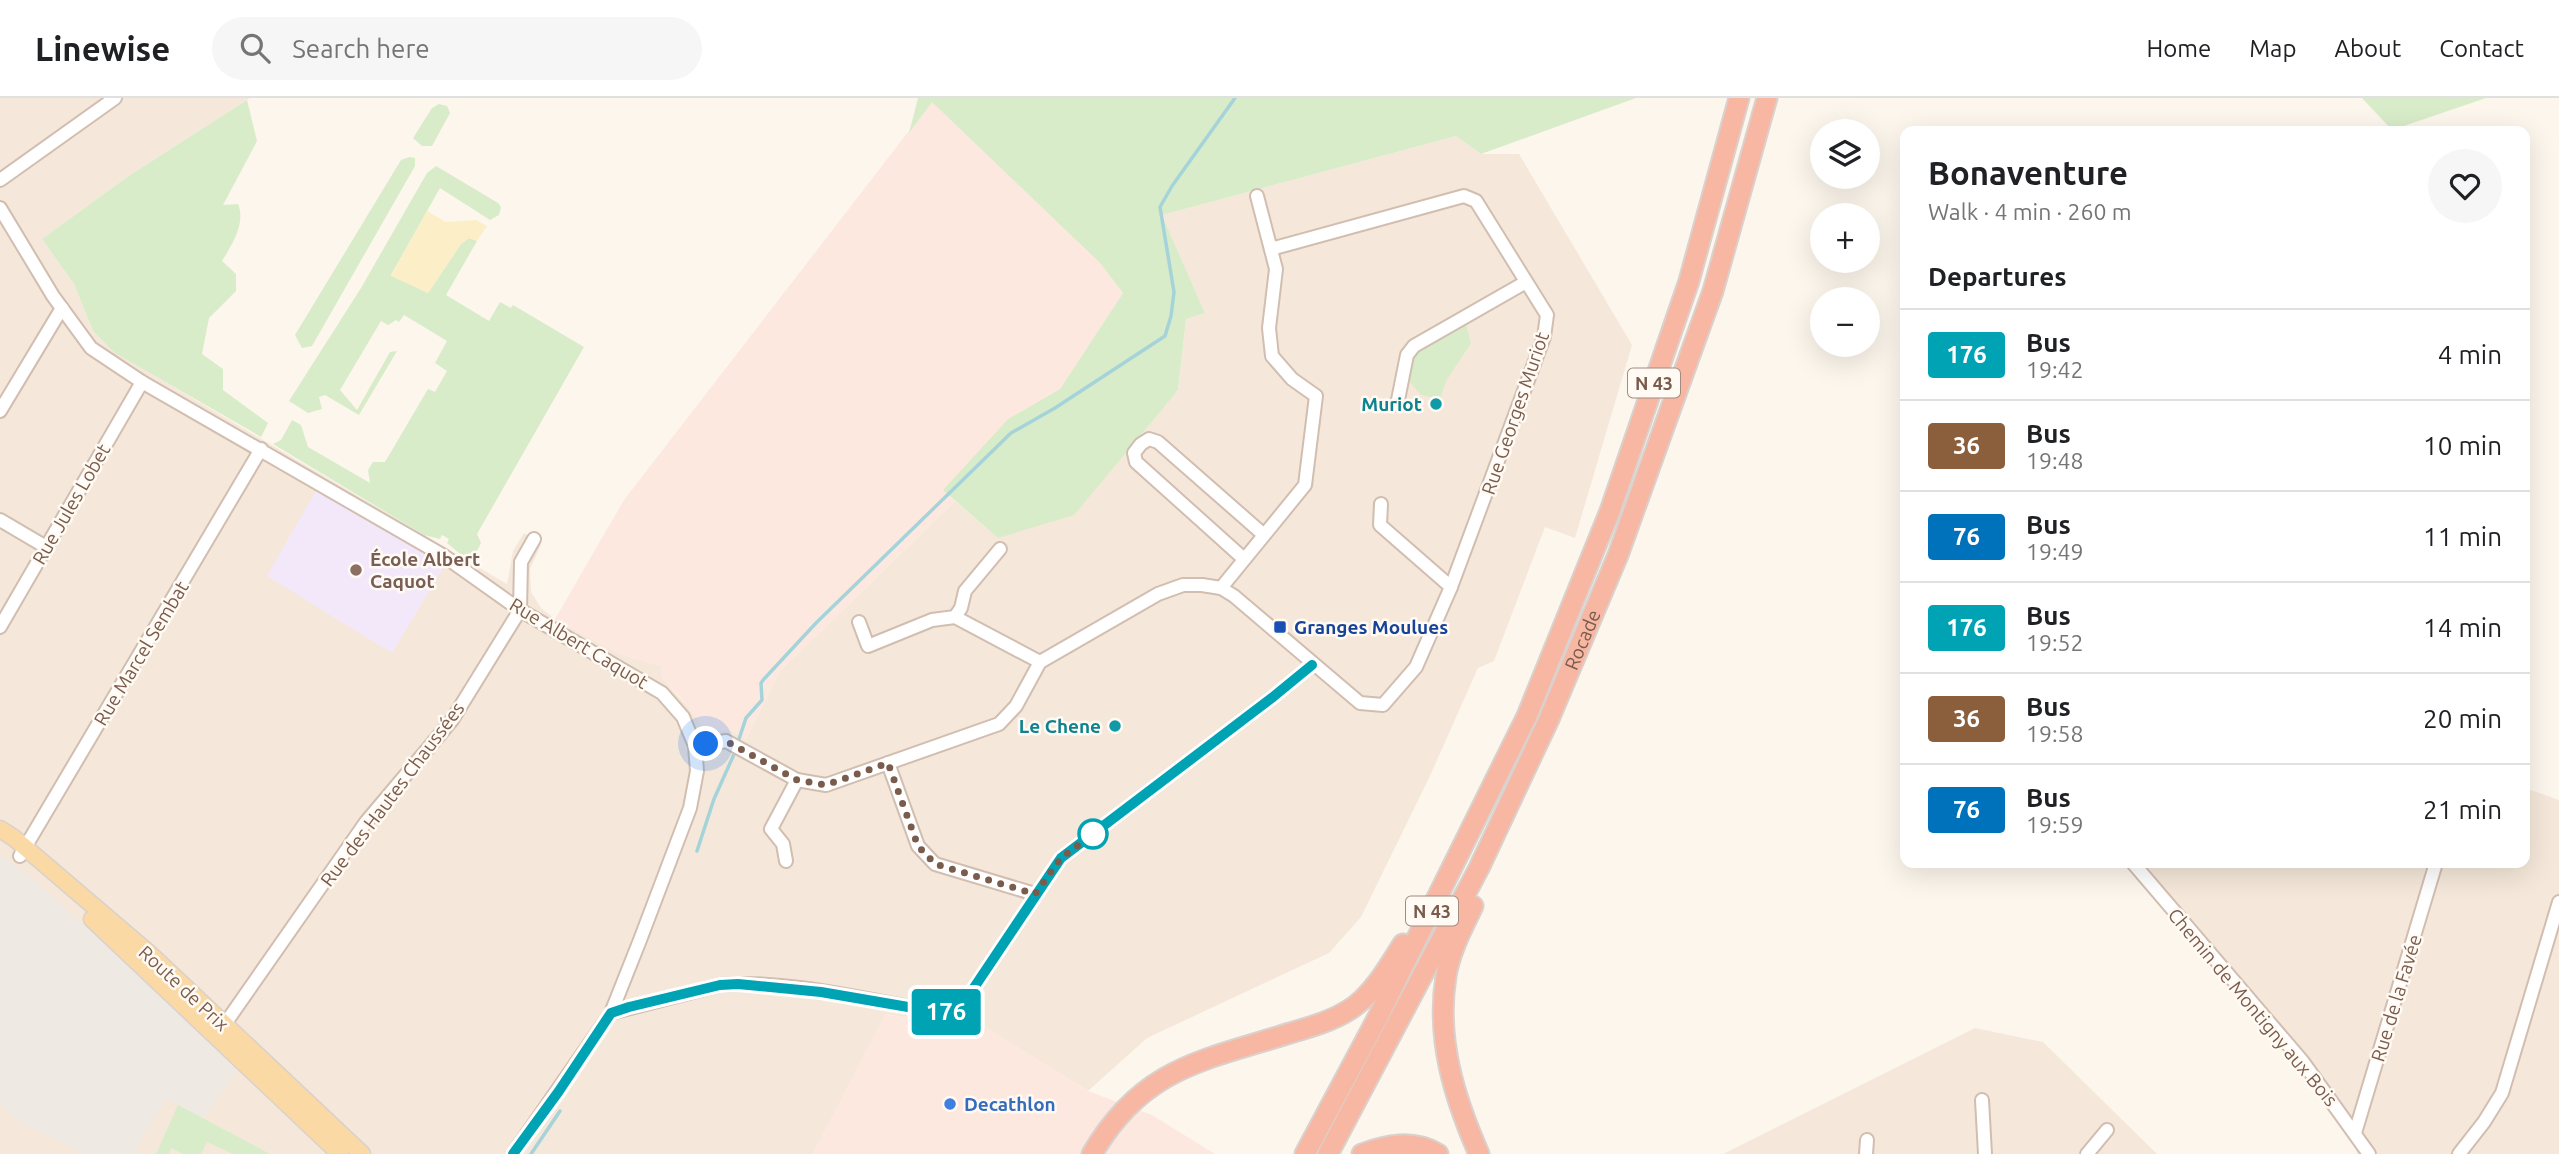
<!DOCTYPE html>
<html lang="en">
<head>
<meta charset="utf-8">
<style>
  :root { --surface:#fff; --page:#f6f6f6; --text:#202124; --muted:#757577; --line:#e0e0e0 }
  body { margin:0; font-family:Ubuntu,sans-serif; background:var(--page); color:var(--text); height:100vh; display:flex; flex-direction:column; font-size:26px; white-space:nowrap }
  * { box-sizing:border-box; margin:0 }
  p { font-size:23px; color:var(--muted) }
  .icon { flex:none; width:38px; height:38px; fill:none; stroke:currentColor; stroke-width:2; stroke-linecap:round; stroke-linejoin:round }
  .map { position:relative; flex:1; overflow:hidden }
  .sheet { position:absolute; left:1900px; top:28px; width:630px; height:742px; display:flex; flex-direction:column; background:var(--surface); border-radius:14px; box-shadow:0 7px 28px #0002 }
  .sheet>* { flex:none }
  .badge { padding:0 14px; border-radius:5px; font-size:24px; line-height:46px }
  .buttons { position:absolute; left:1810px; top:21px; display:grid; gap:14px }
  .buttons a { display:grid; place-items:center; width:70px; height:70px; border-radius:50%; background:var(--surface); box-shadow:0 7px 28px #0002; font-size:35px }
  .you { position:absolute; width:35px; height:35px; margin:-18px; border:5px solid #fff; border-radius:50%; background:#1a73e8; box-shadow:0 0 0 10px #1a73e833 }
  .map>.badge { position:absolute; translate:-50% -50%; box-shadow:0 0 0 4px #fff }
  h2 { padding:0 28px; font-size:26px; line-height:63px }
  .round { display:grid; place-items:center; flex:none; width:74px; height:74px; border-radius:37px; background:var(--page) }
  .overview { display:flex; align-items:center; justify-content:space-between; height:119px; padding:0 28px }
  h1 { font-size:33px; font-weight:700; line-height:52px }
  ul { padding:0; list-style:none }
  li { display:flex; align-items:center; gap:21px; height:91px; padding:0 28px; border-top:2px solid var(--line) }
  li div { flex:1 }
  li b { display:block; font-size:26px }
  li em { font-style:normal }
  li .badge { min-width:77px; font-weight:700; text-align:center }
  header { display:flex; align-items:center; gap:42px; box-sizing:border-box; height:98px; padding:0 35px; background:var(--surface); border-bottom:2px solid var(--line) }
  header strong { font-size:33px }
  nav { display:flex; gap:38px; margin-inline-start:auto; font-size:24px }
  .search { width:490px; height:63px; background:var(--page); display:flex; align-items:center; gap:18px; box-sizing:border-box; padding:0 24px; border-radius:38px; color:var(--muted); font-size:26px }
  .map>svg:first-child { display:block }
  .residential { fill:#f5e8da }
  .commercial { fill:#fde8e0 }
  .industrial { fill:#efe9e4 }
  .education { fill:#f3e8fa }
  .green { fill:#d8ecc9 }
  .sand { fill:#fcefc7 }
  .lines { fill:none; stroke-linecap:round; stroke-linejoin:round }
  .stream { stroke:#a5d3da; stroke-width:3.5 }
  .minor-casing { stroke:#d1beb0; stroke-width:16 }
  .major-casing { stroke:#dad1cd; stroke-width:19 }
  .highway-casing { stroke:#dad1cd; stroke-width:23 }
  .minor { stroke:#fff; stroke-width:12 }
  .major { stroke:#fbd9a5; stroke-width:16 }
  .highway { stroke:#f7b7a3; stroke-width:19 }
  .line-casing { stroke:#fff; stroke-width:16 }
  .line { stroke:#00a3b4; stroke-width:10 }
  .walk { stroke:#7a5c4d; stroke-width:7; stroke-dasharray:0 12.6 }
  .culture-dot { fill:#0f9aa8; stroke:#fffaf3; stroke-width:2.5 }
  .education-dot { fill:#8d6e63; stroke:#fffaf3; stroke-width:2.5 }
  .transit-dot { fill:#1a4fb4; stroke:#fffaf3; stroke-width:2.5 }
  .stop-dot { fill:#fff; stroke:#00a3b4; stroke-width:3.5 }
  .shop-dot { fill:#3f7fe0; stroke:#fffaf3; stroke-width:2.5 }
  .labels { text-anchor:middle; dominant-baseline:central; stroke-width:5; stroke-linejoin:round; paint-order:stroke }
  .shield { fill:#fffaf3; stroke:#a28b7f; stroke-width:2 }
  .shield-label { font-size:18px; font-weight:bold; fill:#7a5c4d }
  .culture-label { font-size:19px; font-weight:bold; fill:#0d838f; stroke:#fffaf3; text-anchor:end }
  .street-label { font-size:19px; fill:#7a5c4d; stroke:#fffaf3 }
  .education-label { font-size:19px; font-weight:bold; fill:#785e54; stroke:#fffaf3; text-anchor:start }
  .transit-label { font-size:19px; font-weight:bold; fill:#164399; stroke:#fffaf3; text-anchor:start }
  .shop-label { font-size:19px; font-weight:bold; fill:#366cbe; stroke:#fffaf3; text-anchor:start }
</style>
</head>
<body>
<header>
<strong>Linewise</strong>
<div class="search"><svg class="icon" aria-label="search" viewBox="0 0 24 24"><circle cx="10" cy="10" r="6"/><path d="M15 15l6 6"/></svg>Search here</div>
<nav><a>Home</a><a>Map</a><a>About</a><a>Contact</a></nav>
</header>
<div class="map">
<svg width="2559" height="1056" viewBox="0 0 2559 1056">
  <rect width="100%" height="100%" fill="#fdf6ec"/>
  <g class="residential">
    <polygon points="0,0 250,0 130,77 42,141 74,186 93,233 116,255 507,486 513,453 524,435 541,447 530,471 531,494 541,510 555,521 620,556 661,568 662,580 710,633 719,631 733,633 746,641 780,573 955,403 998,440 1178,293 1186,221 1205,215 1162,117 1456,38 1481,56 1519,56 1632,247 1575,440 1545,429 1494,563 1478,570 1429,680 1361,819 1329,855 1147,940 1088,993 965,917 952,928 886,916 813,1056 0,1056"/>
    <polygon points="2525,690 2559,702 2559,1056 2357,1056 2351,1031 2131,765 2525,765"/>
    <polygon points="1975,930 2043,944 2157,1056 1723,1056"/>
  </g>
  <g class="commercial">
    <polygon points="932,3 1100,165 1123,195 1060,291 1008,321 944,392 955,403 780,573 746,642 733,633 719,631 710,633 703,630 682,601 662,580 661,568 620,556 555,521 624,402"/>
    <polygon points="885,916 952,928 965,916 1088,993 1152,1017 1215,1056 813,1056"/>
  </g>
  <polygon class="industrial" points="0,757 41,788 238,970 203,1021 166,1001 133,1056 88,1056 24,1027 0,1006"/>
  <polygon class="education" points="317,391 445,467 392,555 267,478"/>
  <g class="green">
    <polygon points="918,0 1636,0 1481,56 1456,38 1162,117 1205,215 1186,221 1178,292 1074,417 998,440 943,392 1008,321 1060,291 1123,195 1100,165 932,4 909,35"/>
    <polygon points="2362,0 2486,0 2392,32"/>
    <path d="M 247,2 L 257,43 L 223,107 L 238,106 C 246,125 232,147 222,163 L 236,176 L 236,193 L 209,220 L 202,256 L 223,271 L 223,292 L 268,325 L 261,339 L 115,255 L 93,233 L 74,186 L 42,141 L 130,77 Z"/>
    <polygon points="439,6 447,8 450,15 432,48 422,48 413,40 432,10"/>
    <polygon points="409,59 415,60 415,68 312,248 302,250 295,237 401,62"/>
    <polygon points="436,68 498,105 501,109 499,117 490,122 440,90 391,177 428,195 461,146 469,140 477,143 446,197 489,223 500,204 511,210 513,207 584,249 477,436 481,445 471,465 447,445 449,441 442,437 440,441 424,437 273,346 281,342 292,322 301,327 308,349 370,385 368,372 373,364 385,364 428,291 435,294 447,273 435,265 447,243 404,217 399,224 396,222 388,227 381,223 340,292 357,312 390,254 397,253 359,317 325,297 319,299 322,311 308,315 289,303 361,190 427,75"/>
    <polygon points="1466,226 1471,245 1446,283 1440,301 1421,297 1409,283 1412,261 1421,250"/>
    <polygon points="178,1007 270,1056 233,1056 207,1044 201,1056 183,1056 171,1050 169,1056 156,1056"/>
  </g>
  <polygon class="sand" points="427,113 446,124 476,122 487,128 477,143 469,140 461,146 428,195 391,178"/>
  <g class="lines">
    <g class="stream">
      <polyline points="738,644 746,620 762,602 761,585 764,581 816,525 1011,335 1055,310 1165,238 1171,218 1174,194 1160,109 1172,88 1235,0"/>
      <polyline points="697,753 714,701 735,654"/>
      <polyline points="531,1056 560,1013"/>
    </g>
    <g class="minor-casing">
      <g id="minor">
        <polyline points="0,82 115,0"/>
        <polyline points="0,110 53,198 91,250 142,284 444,458 520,512 662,595 683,619 695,648 697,673 690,710 640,842 611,915 513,1056"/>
        <polyline points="1397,307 1407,257 1414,248 1526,184"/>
        <polyline points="0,313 62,210"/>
        <polyline points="1381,406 1380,427 1451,489"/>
        <polyline points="0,422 46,449"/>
        <polyline points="1244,461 1136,364 1134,355 1141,346 1149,341 1158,344 1264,437"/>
        <polyline points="1221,490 1305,387 1316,298 1292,281 1272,258 1269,230 1276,171 1257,98"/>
        <polyline points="955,519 961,510 965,493 1000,451"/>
        <polyline points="859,524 868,548 932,522 955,519 1040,564"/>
        <polyline points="0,529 142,284"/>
        <polyline points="695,648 726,643 797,682 826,687 999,626 1016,608 1040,564 1158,496 1183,487 1202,487 1221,490 1234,498 1360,605 1383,607 1416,569 1451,489 1544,239 1547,217 1476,103 1464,98 1271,151"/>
        <polyline points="888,665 918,748 935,766 1035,796"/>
        <polyline points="20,758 261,351"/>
        <polyline points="786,763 783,746 771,731 797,682"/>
        <polyline points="2133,765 2303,964 2369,1056"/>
        <path d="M 611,915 L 720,887 C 789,881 874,904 943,915 L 959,912 L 1061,760 L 1273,599 L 1312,567"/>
        <polyline points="220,933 366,724 452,622 520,512 521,464 534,441"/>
        <polyline points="1982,1002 1985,1056"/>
        <polyline points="2355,1035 2436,765"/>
        <polyline points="1866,1056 1867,1042"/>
        <polyline points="2087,1056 2107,1032"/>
        <polyline points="2459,1056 2484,1024 2502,995 2559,804"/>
      </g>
    </g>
    <g class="major-casing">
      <g id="major">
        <polyline points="0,731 14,740 151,857 362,1056"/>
        <polyline points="92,821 340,1056"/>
      </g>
    </g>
    <g class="highway-casing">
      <g id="highway">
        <path d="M 1473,808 C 1462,831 1450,853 1446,878 C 1436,941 1454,999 1479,1056"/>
        <path d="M 1092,1056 C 1142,970 1201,963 1290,935 C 1314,928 1343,920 1362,902 C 1379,886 1391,865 1403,846"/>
        <polyline points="1305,1056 1377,921 1527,618 1610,413 1689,183 1739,0"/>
        <path id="s1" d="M 1328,1056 L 1479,770 L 1549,621 L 1618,457 L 1713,193 L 1767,0"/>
        <path d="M 1362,1056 C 1386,1047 1413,1041 1438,1056"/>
      </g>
    </g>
    <use href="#minor" class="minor"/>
    <use href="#major" class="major"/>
    <use href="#highway" class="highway"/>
  </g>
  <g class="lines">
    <g class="line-casing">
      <polyline id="line" points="513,1056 559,993 611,915 629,909 720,887 738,886 821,894 943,915 959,912 1061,760 1273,599 1312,567"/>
    </g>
    <use href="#line" class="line"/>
    <polyline class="walk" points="706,646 726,643 797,682 826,687 888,665 918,748 935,766 1035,796 1061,760 1093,736"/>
  </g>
  <g class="culture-dot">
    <circle cx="1436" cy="306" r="7"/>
    <circle cx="1115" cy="628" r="7"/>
  </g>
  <circle class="education-dot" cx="356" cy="472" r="7"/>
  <rect class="transit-dot" x="1273" y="522" width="14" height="14" rx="3.5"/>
  <circle class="stop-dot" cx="1093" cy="736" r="14"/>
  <circle class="shop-dot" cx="950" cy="1006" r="7"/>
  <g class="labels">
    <g class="shield">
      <rect x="1628" y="270.5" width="52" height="29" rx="5"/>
      <rect x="1406" y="798.5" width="52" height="29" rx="5"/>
    </g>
    <g class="shield-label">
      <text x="1654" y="285">N 43</text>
      <text x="1432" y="813">N 43</text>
    </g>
    <g class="culture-label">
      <text x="1422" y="306">Muriot</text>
      <text x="1101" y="628">Le Chene</text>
    </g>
    <g class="street-label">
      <text transform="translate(1515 315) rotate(-71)">Rue Georges Muriot</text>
      <text transform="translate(71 406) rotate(-60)">Rue Jules Lobet</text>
      <text stroke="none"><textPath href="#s1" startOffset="574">Rocade</textPath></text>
      <text transform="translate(579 545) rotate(31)">Rue Albert Caquot</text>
      <text transform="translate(141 555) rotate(-59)">Rue Marcel Sembat</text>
      <text transform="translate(392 696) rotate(-53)">Rue des Hautes Chaussées</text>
      <text transform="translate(184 890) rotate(43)">Route de Prix</text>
      <text transform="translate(2396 900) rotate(-73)">Rue de la Favée</text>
      <text transform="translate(2253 909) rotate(50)">Chemin de Montigny aux Bois</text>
    </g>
    <g class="education-label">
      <text x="370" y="461">École Albert<tspan x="370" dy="22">Caquot</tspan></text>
    </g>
    <g class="transit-label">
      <text x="1294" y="529">Granges Moulues</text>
    </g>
    <g class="shop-label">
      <text x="964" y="1006">Decathlon</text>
    </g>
  </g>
</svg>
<div class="buttons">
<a><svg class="icon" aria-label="layers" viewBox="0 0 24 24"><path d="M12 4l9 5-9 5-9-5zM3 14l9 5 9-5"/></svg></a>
<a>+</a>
<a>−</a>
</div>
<div class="you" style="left:706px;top:646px"></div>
<b class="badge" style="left:946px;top:914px;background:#00a3b4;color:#fff">176</b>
<section class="sheet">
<div class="overview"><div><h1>Bonaventure</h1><p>Walk · 4 min · 260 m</p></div><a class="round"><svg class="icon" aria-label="heart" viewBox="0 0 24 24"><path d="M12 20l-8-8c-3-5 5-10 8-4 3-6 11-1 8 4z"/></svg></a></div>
<h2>Departures</h2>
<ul>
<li><span class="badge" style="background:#00a3b4;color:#fff">176</span><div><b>Bus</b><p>19:42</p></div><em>4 min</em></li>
<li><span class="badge" style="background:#8b5e3c;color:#fff">36</span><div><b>Bus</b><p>19:48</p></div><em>10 min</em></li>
<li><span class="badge" style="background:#0072bc;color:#fff">76</span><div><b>Bus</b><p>19:49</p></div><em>11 min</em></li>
<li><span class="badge" style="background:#00a3b4;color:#fff">176</span><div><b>Bus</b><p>19:52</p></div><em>14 min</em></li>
<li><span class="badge" style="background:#8b5e3c;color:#fff">36</span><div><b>Bus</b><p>19:58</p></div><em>20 min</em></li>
<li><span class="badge" style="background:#0072bc;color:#fff">76</span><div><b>Bus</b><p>19:59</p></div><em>21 min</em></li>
</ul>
</section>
</div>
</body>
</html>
